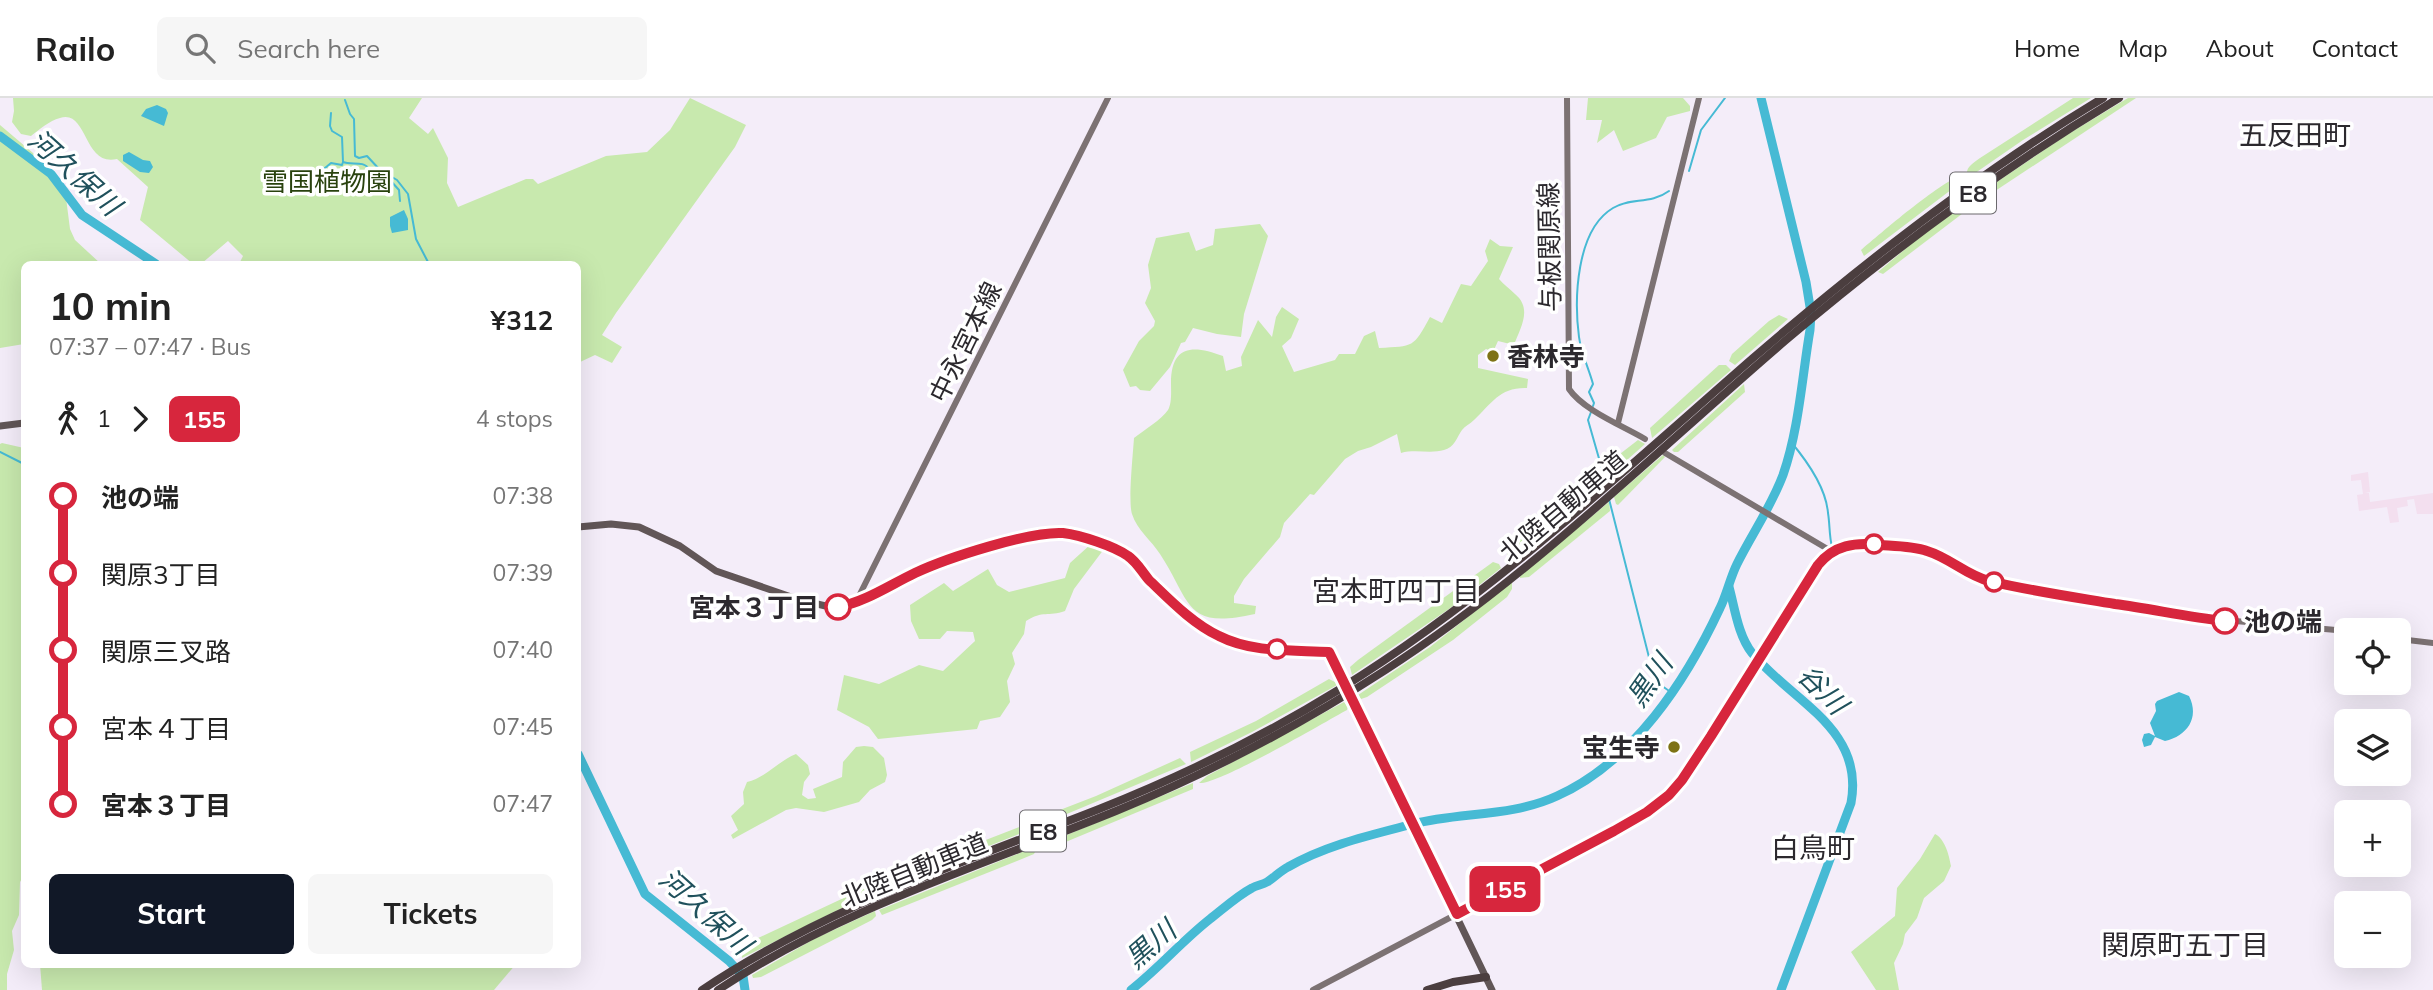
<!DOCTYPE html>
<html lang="en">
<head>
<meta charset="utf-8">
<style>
  :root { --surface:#fff; --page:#f6f6f6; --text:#222; --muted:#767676; --line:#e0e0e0; --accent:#111827 }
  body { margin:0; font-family:Mulish,"Noto Sans JP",sans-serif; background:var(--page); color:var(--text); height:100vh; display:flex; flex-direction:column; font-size:26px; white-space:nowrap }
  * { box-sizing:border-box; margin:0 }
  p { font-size:23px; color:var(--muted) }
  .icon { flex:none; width:38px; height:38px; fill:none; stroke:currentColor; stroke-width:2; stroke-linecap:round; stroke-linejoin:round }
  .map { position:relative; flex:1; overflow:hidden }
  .drawer { position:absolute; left:21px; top:163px; width:560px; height:707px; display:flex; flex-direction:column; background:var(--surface); border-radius:10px; box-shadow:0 7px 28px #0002 }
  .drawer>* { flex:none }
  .badge { padding:0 14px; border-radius:10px; font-size:24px; line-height:46px }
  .controls { position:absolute; left:2334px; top:520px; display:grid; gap:14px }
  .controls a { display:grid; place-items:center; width:77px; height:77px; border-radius:10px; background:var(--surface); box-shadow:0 7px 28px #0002; font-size:35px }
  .map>.badge { position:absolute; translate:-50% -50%; box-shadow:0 0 0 4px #fff }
  .legs { display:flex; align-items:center; gap:10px; height:77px; padding:0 28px; font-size:23px }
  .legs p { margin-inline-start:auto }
  .overview { display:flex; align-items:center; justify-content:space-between; height:119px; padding:0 28px }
  h1 { font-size:38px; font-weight:700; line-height:52px }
  .button { display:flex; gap:14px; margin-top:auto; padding:14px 28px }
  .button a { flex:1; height:80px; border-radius:10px; background:var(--accent); color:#fff; font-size:28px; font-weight:700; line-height:80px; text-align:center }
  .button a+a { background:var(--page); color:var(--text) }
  ul { padding:0 28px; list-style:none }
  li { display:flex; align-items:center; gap:24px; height:77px; font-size:26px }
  li i { display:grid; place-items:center; width:10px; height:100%; margin:0 9px; background:currentColor }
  li i::after { content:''; width:18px; height:18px; margin:-9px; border:5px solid; border-radius:50%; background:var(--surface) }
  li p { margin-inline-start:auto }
  li:first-child i { background:linear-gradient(#0000 50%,currentColor 0) }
  li:last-child i { background:linear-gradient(currentColor 50%,#0000 0) }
  header { display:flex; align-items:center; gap:42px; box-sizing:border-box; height:98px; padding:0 35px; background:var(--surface); border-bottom:2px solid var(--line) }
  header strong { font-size:33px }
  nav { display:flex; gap:38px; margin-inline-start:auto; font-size:24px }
  .search { width:490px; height:63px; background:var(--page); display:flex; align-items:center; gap:18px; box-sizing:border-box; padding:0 24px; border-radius:10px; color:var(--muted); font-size:26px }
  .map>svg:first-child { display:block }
  .education { fill:#f3dfef }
  .green { fill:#c8e9ae }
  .water { fill:#46bad4 }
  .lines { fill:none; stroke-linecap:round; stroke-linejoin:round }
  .stream { stroke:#46bad4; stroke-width:2 }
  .river { stroke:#46bad4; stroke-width:9 }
  .secondary { stroke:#7c7273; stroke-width:6 }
  .primary { stroke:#615657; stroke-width:7 }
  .highway { stroke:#4b3e3f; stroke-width:8 }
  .line-1-casing { stroke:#fff; stroke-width:16 }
  .line-1 { stroke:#d7263d; stroke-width:10 }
  .poi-dot { fill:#7e7315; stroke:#fff; stroke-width:2.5 }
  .stop-1-dot { fill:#fff; stroke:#d7263d; stroke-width:3.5 }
  .labels { text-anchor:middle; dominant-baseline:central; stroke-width:7; stroke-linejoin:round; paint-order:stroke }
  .shield { fill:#fff; stroke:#6b696d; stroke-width:2 }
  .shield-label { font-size:24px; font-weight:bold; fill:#2c292e }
  .park-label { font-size:26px; fill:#29420e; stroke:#fff }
  .street-label { font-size:26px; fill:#2c292e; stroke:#fff }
  .poi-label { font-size:26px; font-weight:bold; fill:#2c292e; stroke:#fff; text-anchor:start }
  .stop-label { font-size:26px; font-weight:bold; fill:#2c292e; stroke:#fff; text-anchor:end }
  .neighbourhood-label { font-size:28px; fill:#2c292e; stroke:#fff }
  .water-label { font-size:28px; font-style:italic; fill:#20515c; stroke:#fff }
</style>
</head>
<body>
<header>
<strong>Railo</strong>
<div class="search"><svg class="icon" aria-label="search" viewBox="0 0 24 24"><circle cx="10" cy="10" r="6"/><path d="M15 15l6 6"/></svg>Search here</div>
<nav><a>Home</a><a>Map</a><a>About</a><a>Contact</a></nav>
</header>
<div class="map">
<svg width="2433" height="892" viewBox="0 0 2433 892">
  <rect width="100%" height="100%" fill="#f4edf9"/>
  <polygon class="education" points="2368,374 2370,394 2365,395 2369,395 2370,404 2433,395 2433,416 2417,416 2414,401 2407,402 2408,408 2397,410 2399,424 2390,425 2387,409 2359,413 2357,397 2363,396 2361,382 2351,383 2351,377"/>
  <g class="green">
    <path d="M 13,0 L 422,0 L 409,20 L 428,36 L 433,30 L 448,60 L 447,85 L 458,109 L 526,81 L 533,81 L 538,86 L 606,58 L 647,54 L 670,32 L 690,0 L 746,27 L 735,49 L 616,215 L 602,237 L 622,249 L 612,265 L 595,257 L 578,265 L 578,166 L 239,166 L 243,158 L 228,143 L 201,166 L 193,166 L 140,122 L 148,89 L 117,61 C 83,69 88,11 60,20 C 49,23 40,31 31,38 L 21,36 L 12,24 L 14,13 Z"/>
    <polygon points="1588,0 1683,0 1690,8 1690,13 1667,19 1656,40 1623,53 1614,32 1597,45 1602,22 1586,22"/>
    <path d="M 2073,0 L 2091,0 L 2023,42 L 1968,80 C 1964,70 1972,66 1980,60 Z"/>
    <polygon points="2128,0 2136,0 1983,101 1976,98 2065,38"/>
    <polygon points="0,27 33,55 65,92 70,131 75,142 101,166 24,166 24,246 0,250"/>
    <path d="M 1961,78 L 1964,82 L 1864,158 L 1861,152 C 1880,136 1941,83 1961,78 Z"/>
    <polygon points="1972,102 1973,107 1971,109 1883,176 1878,174 1923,136"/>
    <polygon points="1260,126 1268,138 1244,216 1241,239 1217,236 1193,230 1185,244 1181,245 1170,269 1150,293 1140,292 1136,288 1130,289 1123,272 1139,243 1154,228 1155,223 1145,205 1151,190 1148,167 1156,140 1189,134 1196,153 1213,147 1215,131"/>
    <path d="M 1490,141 L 1500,148 L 1513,149 L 1499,181 C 1504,187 1509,190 1515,196 C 1533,211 1520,230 1514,247 L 1498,243 L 1493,254 L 1486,251 L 1478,257 L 1478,270 L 1528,281 L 1527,290 C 1500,289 1492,305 1474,322 C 1470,326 1465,328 1462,332 C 1457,339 1454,350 1444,352 C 1431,356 1415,351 1401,355 L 1397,336 L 1371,349 L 1358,353 L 1345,361 L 1314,397 L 1310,396 L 1284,425 L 1280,439 L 1244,481 L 1234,498 L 1234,505 L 1256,508 L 1255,516 C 1184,532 1192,505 1160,456 C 1151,442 1137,432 1132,416 C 1128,404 1133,356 1134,340 C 1144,332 1161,322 1168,312 C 1172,305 1171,293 1171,285 C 1171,246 1194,247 1223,258 L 1226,273 L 1242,268 L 1241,259 L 1258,222 L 1272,239 L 1276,219 L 1282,209 L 1299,221 L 1291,240 L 1282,248 L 1294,274 L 1335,262 L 1339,256 L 1355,256 L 1364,238 L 1375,233 L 1379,250 C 1414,248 1413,250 1430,219 L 1442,225 L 1461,186 L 1471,188 L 1488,163 L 1485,153 Z"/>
    <polygon points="1779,217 1788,221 1735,267 1729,263 1732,256 1769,223"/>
    <polygon points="1719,267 1726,267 1731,272 1652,340 1650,330"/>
    <polygon points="1744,286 1745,294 1678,354 1674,354 1672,352"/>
    <polygon points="1638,342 1645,346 1609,378 1607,366"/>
    <polygon points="2,345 24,350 24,777 20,784 19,817 12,833 14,852 7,876 7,892 0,892 0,346"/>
    <polygon points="1663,357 1665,359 1618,407 1616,406 1614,399"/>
    <polygon points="1599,374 1603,377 1604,382 1510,460 1507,457 1507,451"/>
    <polygon points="1609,404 1610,413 1529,479 1520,480 1520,478"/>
    <path d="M 1091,446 L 1104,451 L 1074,491 L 1065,513 C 1048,519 1043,512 1026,523 L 1024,536 L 1012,555 L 1015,566 L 1007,583 L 1010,604 L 1000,619 L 980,623 L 977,631 L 878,641 L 869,629 L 837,612 L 844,577 L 879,586 L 919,567 L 943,573 L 975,543 L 973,534 L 947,533 L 940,541 L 919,541 L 911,523 L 910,507 L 944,485 L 953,493 L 988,471 L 997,487 L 1009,494 L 1065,480 L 1070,465 Z"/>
    <polygon points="1493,464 1499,466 1501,470 1449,511 1352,577 1350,569 1358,562"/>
    <polygon points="1512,484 1512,491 1507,499 1453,542 1367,599 1361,601 1358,597 1430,549"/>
    <polygon points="1329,581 1339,586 1252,634 1191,664 1190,654 1256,623"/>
    <path d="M 1344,604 L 1348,609 L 1347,612 C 1325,624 1216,688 1199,685 L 1207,678 Z"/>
    <path d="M 864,648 L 873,649 L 884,660 L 887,677 L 885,684 L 870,692 L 859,704 L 824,714 L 796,710 L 786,712 L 733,741 L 731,737 L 738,732 L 731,718 L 744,706 L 743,694 L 747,684 C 766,680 778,663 796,656 L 808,667 L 810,676 L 804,684 L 802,697 L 808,701 L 816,700 L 813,691 L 842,679 L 843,664 L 856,649 Z"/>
    <polygon points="1180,660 1186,666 1031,731 1030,726 1034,722 1096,698"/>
    <polygon points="1193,685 1193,691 1044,753 1040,748"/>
    <polygon points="1022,728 1027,733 873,794 871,788 872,786"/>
    <path d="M 1935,736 C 1945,741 1949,757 1951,768 L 1944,783 L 1924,800 L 1917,820 L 1905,836 L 1903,846 L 1894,865 L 1899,892 L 1876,892 L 1851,854 L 1895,818 L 1897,790 L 1920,761 Z"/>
    <polygon points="1032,750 1036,752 1034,756 1017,763 882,817 879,812"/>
    <polygon points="865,790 868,797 742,860 741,848"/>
    <polygon points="875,813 876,818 872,822 761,879 753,880 752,877 814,841"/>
    <polygon points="40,866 516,866 494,892 42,892"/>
  </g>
  <g class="water">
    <polygon points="157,7 166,11 168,15 164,28 141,18 146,11"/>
    <polygon points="129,54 143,62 150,63 153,69 149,75 140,74 123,63 123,57"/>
    <polygon points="404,112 408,121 408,132 392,135 390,128 390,119"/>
    <path d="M 2179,594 L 2189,598 C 2200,620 2187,638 2165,643 L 2155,639 L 2151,647 L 2144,649 L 2142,642 L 2144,636 L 2149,635 L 2155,638 L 2150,625 L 2156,613 L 2155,606 L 2157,603 Z"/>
  </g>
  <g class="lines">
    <g class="stream">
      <polyline points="345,2 350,16 354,21 355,58 359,60 367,58 380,72 397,82 408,96 416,141 429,166"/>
      <path d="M 331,15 L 330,28 L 332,33 L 342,39 L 343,64 C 351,67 364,63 368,70 C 370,73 371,76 373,79 L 390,82 L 399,92 L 400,103"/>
      <polyline points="317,71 325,70 331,65 342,67 343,64"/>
      <polyline points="1689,73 1701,32 1725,0"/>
      <path d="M 1593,308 L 1594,305 L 1589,294 L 1593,286 C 1589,271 1581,255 1579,239 C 1574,201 1576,132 1613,110 C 1631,99 1650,107 1669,93"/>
      <polyline points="1591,314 1588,322 1606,385"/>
      <path d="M 1791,344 C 1807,363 1826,390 1828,415 C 1830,427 1829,437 1832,449"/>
      <polyline points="0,354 24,366"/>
      <polyline points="1609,401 1655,583 1672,595"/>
    </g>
    <g class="river">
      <polyline points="0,38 51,76 82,117 156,166"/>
      <path d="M 1729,489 C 1735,511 1738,537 1752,555 C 1791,603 1865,630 1851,705 L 1781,892"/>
      <polyline points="578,656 645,796 729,863 743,878 745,892"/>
      <path d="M 1131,892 C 1159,870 1182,843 1210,821 C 1223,811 1237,798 1252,790 C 1257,787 1262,787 1267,784 C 1274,780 1280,773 1288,769 C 1326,747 1371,737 1413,726 C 1460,714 1512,719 1557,698 C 1633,664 1686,583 1720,510 C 1727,496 1730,480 1737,466 C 1752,436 1771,409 1783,377 C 1799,331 1802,279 1810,232 L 1811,215 L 1806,184 L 1761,0"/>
    </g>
    <g class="secondary">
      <path d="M 1567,0 L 1569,291 C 1583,312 1623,328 1645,341"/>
      <polyline points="1618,325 1699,0"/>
      <polyline points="1665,355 1831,453"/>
      <polyline points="856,504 1108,0"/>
      <polyline points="2399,541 2433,545"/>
      <polyline points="1313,892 1614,733 1657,707 1682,682 1818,467 1831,453 1858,447 1877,446 1917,451 1937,457 1977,479 2079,501 2180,518 2347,533"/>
    </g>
    <g class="primary">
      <polyline points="0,328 24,325"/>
      <polyline points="578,429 611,426 639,429 680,448 716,473 800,502 830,509 856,504 918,474 1021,440 1049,435 1074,437 1129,458 1150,482 1183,513 1207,532 1225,541 1259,549 1329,554 1492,892"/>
    </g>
    <g class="highway">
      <path d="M 702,892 C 824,810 964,764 1099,711 C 1182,678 1264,638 1340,591 C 1490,498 1620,376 1753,260 C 1863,165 1978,75 2103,0"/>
      <path d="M 718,892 C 840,811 981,768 1116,713 C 1209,675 1299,628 1384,573 C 1530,479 1654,355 1786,242 C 1891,153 2001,71 2119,0"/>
      <polyline points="1427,892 1453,884 1486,879"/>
    </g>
  </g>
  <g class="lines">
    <g class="line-1-casing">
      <path id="line-1" d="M 838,509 C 865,504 890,487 915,475 C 947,460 1030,433 1063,435 C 1080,437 1114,448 1128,458 C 1137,464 1142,474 1149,482 C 1170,502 1193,526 1219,538 C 1252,555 1293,552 1329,554 L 1457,816 L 1614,733 L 1647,714 L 1669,697 L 1682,682 L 1711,638 L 1818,467 C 1834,447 1855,444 1880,447 C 1895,448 1913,448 1927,453 C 1950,460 1966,477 1989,483 C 2031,493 2073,499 2115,506 C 2152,511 2188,519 2225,523"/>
    </g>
    <use href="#line-1" class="line-1"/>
  </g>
  <g class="poi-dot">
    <circle cx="1493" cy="258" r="7"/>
    <circle cx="1674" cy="649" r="7"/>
  </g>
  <g class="stop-1-dot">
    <circle cx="1874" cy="446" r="9"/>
    <circle cx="1994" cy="484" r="9"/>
    <circle cx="838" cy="509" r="12"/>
    <circle cx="2225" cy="523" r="12"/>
    <circle cx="1277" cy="551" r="9"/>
  </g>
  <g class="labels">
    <g class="shield">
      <rect x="1950" y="74.5" width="46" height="41" rx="5"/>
      <rect x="1020" y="712.5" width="46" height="41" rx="5"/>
    </g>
    <g class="shield-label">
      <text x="1973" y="95">E8</text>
      <text x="1043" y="733">E8</text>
    </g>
    <g class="park-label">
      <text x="327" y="83">雪国植物園</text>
    </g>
    <g class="street-label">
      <text transform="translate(1549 149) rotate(-91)">与板関原線</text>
      <text transform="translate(965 244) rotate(-64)">中永宮本線</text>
      <text transform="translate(1563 408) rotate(-40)">北陸自動車道</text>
      <text transform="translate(914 772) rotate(-22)">北陸自動車道</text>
    </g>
    <g class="poi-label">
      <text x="1507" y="258">香林寺</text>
      <text x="1660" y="649" text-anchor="end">宝生寺</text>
    </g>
    <g class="stop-label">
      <text x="819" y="509">宮本３丁目</text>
      <text x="2244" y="523" text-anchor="start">池の端</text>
    </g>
    <g class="neighbourhood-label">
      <text x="2295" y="36">五反田町</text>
      <text x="1396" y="492">宮本町四丁目</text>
      <text x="1813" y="749">白鳥町</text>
      <text x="2185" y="846">関原町五丁目</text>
    </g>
    <g class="water-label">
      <text transform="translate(75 74) rotate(42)">河久保川</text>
      <text transform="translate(1649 582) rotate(-55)">黒川</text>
      <text transform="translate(1823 591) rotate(45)">谷川</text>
      <text transform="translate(706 813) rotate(42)">河久保川</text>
      <text transform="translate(1150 846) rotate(-41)">黒川</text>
    </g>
  </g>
</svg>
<div class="controls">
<a><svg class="icon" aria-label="locate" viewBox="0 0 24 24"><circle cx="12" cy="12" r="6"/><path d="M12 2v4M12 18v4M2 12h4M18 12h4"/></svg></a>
<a><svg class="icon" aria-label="layers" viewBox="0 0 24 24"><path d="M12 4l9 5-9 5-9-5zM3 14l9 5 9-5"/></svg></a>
<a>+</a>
<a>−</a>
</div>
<b class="badge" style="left:1505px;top:791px;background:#d7263d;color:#fff">155</b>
<section class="drawer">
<div class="overview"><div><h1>10 min</h1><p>07:37 – 07:47 · Bus</p></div><b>¥312</b></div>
<div class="legs"><svg class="icon" aria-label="walk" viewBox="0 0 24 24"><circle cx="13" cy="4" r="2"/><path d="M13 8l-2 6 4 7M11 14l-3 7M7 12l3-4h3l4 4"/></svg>1<svg class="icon" aria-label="forward" viewBox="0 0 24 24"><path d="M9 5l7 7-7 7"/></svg><b class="badge" style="background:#d7263d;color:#fff">155</b><p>4 stops</p></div>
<ul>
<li><i style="color:#d7263d"></i><b>池の端</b><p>07:38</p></li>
<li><i style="color:#d7263d"></i><span>関原3丁目</span><p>07:39</p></li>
<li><i style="color:#d7263d"></i><span>関原三叉路</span><p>07:40</p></li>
<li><i style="color:#d7263d"></i><span>宮本４丁目</span><p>07:45</p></li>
<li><i style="color:#d7263d"></i><b>宮本３丁目</b><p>07:47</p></li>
</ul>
<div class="button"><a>Start</a><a>Tickets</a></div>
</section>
</div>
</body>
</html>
